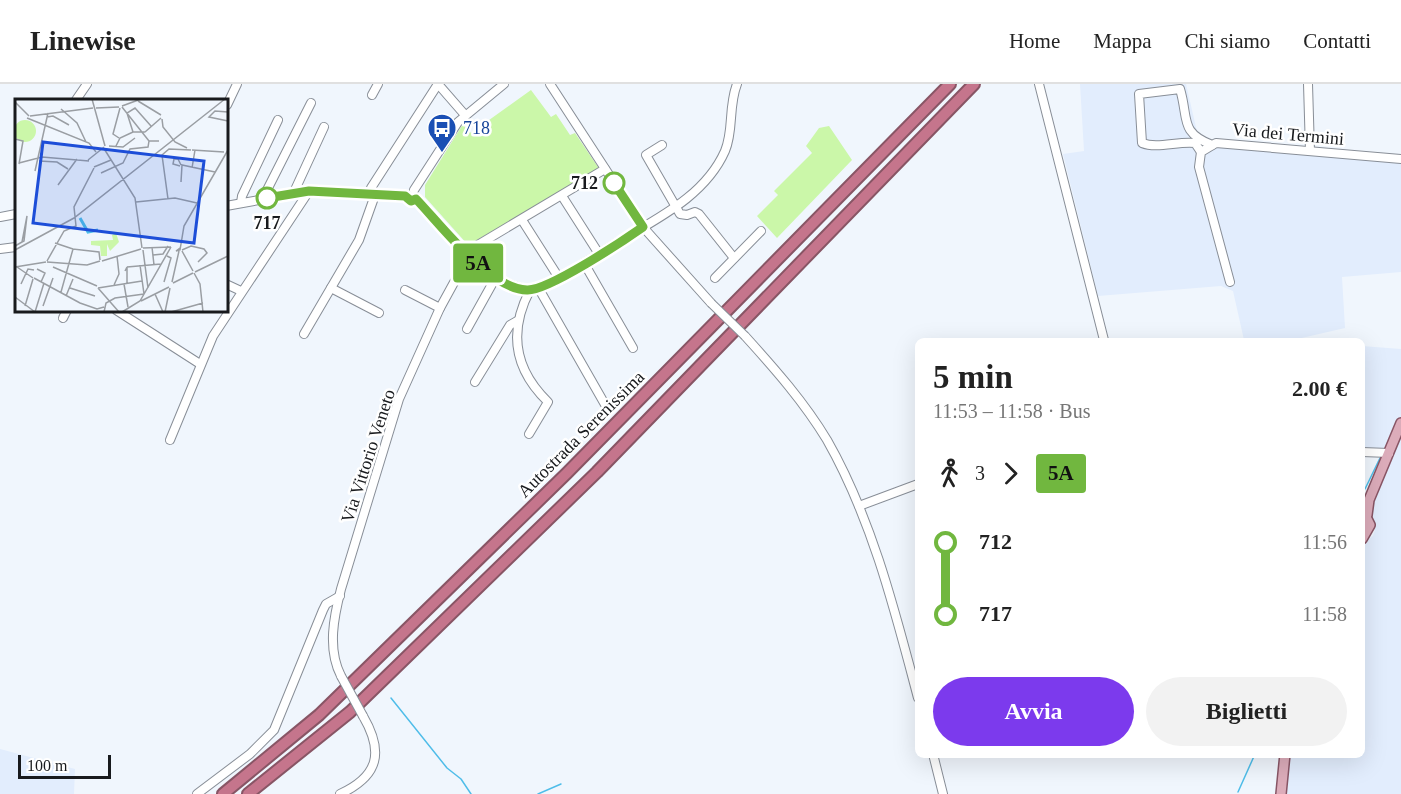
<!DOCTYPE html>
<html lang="it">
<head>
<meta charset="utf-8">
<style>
  :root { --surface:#fff; --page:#f2f2f2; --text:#222; --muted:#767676; --line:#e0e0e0; --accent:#7c3aed }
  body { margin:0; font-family:"Times New Roman",serif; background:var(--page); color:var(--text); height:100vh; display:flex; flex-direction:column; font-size:22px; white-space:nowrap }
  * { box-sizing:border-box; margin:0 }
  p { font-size:20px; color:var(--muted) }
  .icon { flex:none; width:33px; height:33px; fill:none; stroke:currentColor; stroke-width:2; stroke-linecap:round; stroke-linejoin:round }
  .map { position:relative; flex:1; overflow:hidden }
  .side { position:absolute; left:915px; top:254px; width:450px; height:420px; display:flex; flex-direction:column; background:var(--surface); border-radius:9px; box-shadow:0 6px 24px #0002 }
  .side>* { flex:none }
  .badge { padding:0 12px; border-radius:4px; font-size:21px; line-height:39px }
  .scale { position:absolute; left:18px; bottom:15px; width:93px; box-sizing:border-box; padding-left:6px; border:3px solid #181a1d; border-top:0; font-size:16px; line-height:21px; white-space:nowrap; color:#181a1d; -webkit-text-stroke:4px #fff; paint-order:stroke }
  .map>.badge { position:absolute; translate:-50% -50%; box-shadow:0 0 0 3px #fff }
  .legs { display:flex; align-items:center; gap:9px; height:66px; padding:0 18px; font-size:20px }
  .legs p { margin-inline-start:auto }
  .headline { display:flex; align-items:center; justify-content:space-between; height:102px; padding:0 18px }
  h1 { font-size:33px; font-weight:800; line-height:45px }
  .action { display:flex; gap:12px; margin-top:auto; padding:12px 18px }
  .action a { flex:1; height:69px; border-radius:36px; background:var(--accent); color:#fff; font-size:24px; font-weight:800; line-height:69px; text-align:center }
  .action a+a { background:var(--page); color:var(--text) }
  ul { padding:0 18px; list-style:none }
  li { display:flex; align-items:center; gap:21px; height:72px; font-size:22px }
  li i { display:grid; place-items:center; width:9px; height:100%; margin:0 8px; background:currentColor }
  li i::after { content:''; width:15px; height:15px; margin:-8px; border:4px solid; border-radius:50%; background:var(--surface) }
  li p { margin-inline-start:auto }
  li:first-child i { background:linear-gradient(#0000 50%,currentColor 0) }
  li:last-child i { background:linear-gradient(currentColor 50%,#0000 0) }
  header { display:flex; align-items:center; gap:36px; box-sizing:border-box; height:84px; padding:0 30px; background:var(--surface); border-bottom:2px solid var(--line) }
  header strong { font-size:28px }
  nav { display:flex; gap:33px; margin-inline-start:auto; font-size:21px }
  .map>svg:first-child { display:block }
  .built { fill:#e2edfd }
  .green { fill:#cbf7a9 }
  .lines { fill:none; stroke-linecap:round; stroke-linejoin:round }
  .stream { stroke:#4fbde9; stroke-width:1.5 }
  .minor-casing { stroke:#888e97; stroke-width:10 }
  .major-casing { stroke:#885565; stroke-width:12 }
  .highway-casing { stroke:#885565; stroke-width:14 }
  .minor { stroke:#fff; stroke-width:8 }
  .major { stroke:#dcacba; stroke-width:9 }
  .highway { stroke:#c5758c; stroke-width:10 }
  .minor-bridge-casing { stroke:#888e97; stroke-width:10; stroke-linecap:butt }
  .minor-bridge { stroke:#fff; stroke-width:8 }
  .line-1-casing { stroke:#fff; stroke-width:14 }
  .line-1 { stroke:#71b73f; stroke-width:9 }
  .stop-1-dot { fill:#fff; stroke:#71b73f; stroke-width:3 }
  .labels { text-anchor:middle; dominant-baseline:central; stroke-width:5; stroke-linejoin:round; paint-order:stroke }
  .transit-label { font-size:18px; fill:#164399; stroke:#fff; text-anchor:start }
  .street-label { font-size:18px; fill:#181a1d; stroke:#fff }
  .stop-label { font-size:18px; font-weight:bold; fill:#181a1d; stroke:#fff; text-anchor:end }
  .inset-river { fill:none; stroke:#4fbde9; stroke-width:3 }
  .inset-road { fill:none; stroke:#9a9ea3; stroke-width:1.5 }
  .view { fill:#1d4ed8; fill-opacity:0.15; stroke:#1d4ed8; stroke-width:3 }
  .inset-edge { fill:none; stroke:#181a1d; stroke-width:3 }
</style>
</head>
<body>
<header>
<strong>Linewise</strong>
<nav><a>Home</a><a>Mappa</a><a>Chi siamo</a><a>Contatti</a></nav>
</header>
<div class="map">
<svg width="1401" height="710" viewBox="0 0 1401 710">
  <rect width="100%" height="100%" fill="#f0f6fd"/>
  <g class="built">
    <polygon points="1080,0 1186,0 1198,52 1216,61 1401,77 1401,188 1342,193 1345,244 1293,256 1244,256 1233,207 1221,202 1098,212 1063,70 1084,67"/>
    <polygon points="1362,262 1401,265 1401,335 1388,366 1362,366"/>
    <polygon points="1401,349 1401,710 1284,710 1288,671 1362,670 1362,459 1373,452 1375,446 1370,430"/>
    <polygon points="0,665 75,685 74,710 0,710"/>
  </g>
  <g class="green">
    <polygon points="531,6 551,33 556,30 570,51 575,49 600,86 468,161 425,113 425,101 463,40 471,49"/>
    <polygon points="829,42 852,76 777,154 757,132 778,111 774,107 812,69 806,62 819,44"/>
  </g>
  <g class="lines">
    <g class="stream">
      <polyline points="1365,405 1380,374"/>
      <polyline points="391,614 447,684 461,695 471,710"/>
      <polyline points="1238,708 1255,670"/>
      <polyline points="538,710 561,700"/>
    </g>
    <g class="minor-casing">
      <g id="minor">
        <polyline points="438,0 465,31"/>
        <polyline points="550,0 643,143 711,219"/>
        <polyline points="1039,0 1104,256"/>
        <polyline points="1308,0 1310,67"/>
        <polyline points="372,11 378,0"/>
        <polyline points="76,16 87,0"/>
        <polyline points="227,21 237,0"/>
        <polyline points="662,61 646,71 680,130 687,131 695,128 699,130 734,174"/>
        <path d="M 1201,68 L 1195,59 C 1178,57 1157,65 1142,59 L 1139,10 L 1180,5 C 1189,35 1179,48 1212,61"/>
        <polyline points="414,106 458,38 504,0"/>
        <polyline points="294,108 324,43"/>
        <polyline points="370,110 371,104 438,0"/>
        <polyline points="562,112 599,170"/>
        <polyline points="267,114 266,108 311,19"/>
        <path d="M 416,115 C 445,145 492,211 539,205 C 566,191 592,174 618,158 C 658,134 705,112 725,67 C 734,46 728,23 737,0"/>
        <polyline points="241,119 242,112 278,36"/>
        <polyline points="226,122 309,107 405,112"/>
        <polyline points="0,133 16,130"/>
        <polyline points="522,136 559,194"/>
        <polyline points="0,165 16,163"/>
        <polyline points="466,168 605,85"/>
        <polyline points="584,179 633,264"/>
        <polyline points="715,194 761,147"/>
        <polyline points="1230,198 1199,83 1201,68 1216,59 1401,75"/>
        <polyline points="226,200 241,207"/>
        <polyline points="331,204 379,229"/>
        <polyline points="539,205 607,324"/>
        <polyline points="405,206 440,224"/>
        <polyline points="116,226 200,280"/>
        <polyline points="63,234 67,226"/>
        <polyline points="467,245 496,193"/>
        <polyline points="304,250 359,156 375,111"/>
        <path d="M 745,252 C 775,285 804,318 827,356 C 872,435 895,527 918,614"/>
        <polyline points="475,298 510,241 517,237"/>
        <path d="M 529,350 L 548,318 C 514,285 508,248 530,206"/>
        <polyline points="170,356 213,252 309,107"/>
        <polyline points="1362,368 1389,369"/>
        <polyline points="859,422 918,400"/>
        <path d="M 341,592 C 327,565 334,532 341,505 L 399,315 L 440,224 L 469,171"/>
        <polyline points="933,670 943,710"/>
        <polyline points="197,710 250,670 274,646 323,526 326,520 340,512"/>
        <path d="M 340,710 C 379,692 384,668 363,632"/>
      </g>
    </g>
    <g class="major-casing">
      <g id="major">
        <polyline points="1367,431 1369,416 1401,339"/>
        <polyline points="1362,455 1370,441 1364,429"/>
        <polyline points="1281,710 1285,670"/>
      </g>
    </g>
    <g class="highway-casing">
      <g id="highway">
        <polyline points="223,710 319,631 567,389 950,0"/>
        <polyline points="248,710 350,628 597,388 974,0"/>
      </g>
    </g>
    <use href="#minor" class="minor"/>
    <use href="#major" class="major"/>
    <use href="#highway" class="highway"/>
    <g class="minor-bridge-casing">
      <g id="minor-bridge">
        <polyline points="711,219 745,252"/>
        <polyline points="341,592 363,632"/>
      </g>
    </g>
    <use href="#minor-bridge" class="minor-bridge"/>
  </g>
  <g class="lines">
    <g class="line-1-casing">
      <path id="line-1" d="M 267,114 L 309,107 L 405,112 L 411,117 L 416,115 C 441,141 489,205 527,206 C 548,207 623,157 643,143 L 614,99"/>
    </g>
    <use href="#line-1" class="line-1"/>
  </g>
  <defs>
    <g id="bus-pin" transform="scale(1.5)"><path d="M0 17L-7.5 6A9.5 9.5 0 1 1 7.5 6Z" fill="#1a4fb4" stroke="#fff"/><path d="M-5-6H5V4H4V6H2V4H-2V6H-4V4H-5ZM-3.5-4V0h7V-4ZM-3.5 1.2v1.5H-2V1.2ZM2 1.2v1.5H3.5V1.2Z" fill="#fff"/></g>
  </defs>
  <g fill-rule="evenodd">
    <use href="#bus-pin" x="442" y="44"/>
  </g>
  <g class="stop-1-dot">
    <circle cx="614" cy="99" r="10"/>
    <circle cx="267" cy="114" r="10"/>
  </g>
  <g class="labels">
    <g class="transit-label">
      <text x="463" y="44">718</text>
    </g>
    <g class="street-label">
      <text transform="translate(1288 50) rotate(5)">Via dei Termini</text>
      <text transform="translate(581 350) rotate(-45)">Autostrada Serenissima</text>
      <text transform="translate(368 372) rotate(-72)">Via Vittorio Veneto</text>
    </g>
    <g class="stop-label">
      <text x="598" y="99">712</text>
      <text x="267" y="139" text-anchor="middle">717</text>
    </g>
  </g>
  <g transform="translate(15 15)">
    <rect width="213" height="213" fill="#f0f6fd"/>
    <path d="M-1 32a11 11 0 1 1 22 0a11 11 0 1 1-22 0ZM 101,134 L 104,143 L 95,152 L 92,145 L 92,157 L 86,157 L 85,147 L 76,146 L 76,142 L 98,141 L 97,136 Z" fill="#cbf7a9"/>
    <path class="inset-river" d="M 65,119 L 73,133 L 83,131"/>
    <path class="inset-road" d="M 77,0 L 90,47M 123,2 L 146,16M 0,3 L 14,17M 107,7 L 126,0M 107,8 L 134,42 L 144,42M 81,9 L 104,8M 46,10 L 62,24 L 71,43M 213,13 L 200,12 L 194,18 L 213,22M 15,17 L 78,9M 32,18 L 38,17 L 54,26M 12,19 L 74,44 L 81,53M 147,20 L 148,28 L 160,43 L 172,49M 130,33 L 118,33 L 112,14 L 120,9 L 136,27M 130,33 L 146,19M 104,39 L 98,35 L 105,9M 0,40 L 8,42 L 4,65M 94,47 L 108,48 L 120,39M 101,47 L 105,39 L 118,33M 88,48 L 120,99 L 127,149M 177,51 L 209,53M 73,61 L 88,49M 24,62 L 42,63 L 53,70M 4,64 L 27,58 L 74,62M 165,67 L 158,65 L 159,60 L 163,60 L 166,66M 79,68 L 96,61M 177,69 L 180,51M 20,72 L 33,14M 86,74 L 108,64 L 115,50 L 133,48 L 134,42M 166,83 L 167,66 L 200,73M 43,86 L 62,60M 153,100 L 147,56 L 154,50 L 176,51M 121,103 L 160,99 L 182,104M 40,144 L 58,150M 0,147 L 7,143 L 9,142 L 12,117 L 7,143M 137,148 L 139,166M 128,149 L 156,148M 165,149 L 161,152 L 165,151 L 169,127 L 213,51M 0,151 L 59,119 L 210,0M 128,151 L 133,189M 167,151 L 176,147 L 189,150 L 192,154 L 183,163M 167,152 L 178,172M 138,156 L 148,155 L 153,147M 32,162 L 49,132 L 61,127 L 59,108 L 79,69M 87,162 L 126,150M 32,163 L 72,166 L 85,162M 125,166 L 129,195M 0,168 L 31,163M 2,168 L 18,179M 38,168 L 82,187M 112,168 L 146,165M 22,170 L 30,174 L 26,183M 110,172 L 112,168 L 112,184M 180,173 L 213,157M 179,174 L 185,185 L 188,213M 19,179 L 65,204 L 82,210 L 89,208M 149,183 L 156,159 L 152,157M 157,183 L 164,152M 158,184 L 178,174M 6,185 L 13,170 L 19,171M 109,185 L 113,208M 99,186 L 104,175 L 102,157M 55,189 L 80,197M 83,189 L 127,182M 83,189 L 104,213M 46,193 L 58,150 L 84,153 L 85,161M 140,195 L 148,213M 51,197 L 58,180M 0,198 L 20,213M 126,202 L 154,188M 10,207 L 18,180M 28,207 L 38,179M 20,213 L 29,184M 89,213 L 91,204 L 100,199 L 129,195M 107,213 L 125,202 L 156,148M 150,213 L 155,189M 156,213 L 188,204"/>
    <path class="view" d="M 28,43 L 189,62 L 179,144 L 18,124 Z"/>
    <rect width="213" height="213" class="inset-edge"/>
  </g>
</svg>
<div class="scale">100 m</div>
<b class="badge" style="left:478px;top:179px;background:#71b73f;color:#111">5A</b>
<section class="side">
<div class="headline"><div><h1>5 min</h1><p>11:53 – 11:58 · Bus</p></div><b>2.00 €</b></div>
<div class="legs"><svg class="icon" aria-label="walk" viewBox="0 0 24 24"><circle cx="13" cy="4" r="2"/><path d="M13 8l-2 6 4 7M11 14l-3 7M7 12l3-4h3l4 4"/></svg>3<svg class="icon" aria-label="forward" viewBox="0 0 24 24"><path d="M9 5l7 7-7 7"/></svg><b class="badge" style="background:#71b73f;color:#111">5A</b></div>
<ul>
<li><i style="color:#71b73f"></i><b>712</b><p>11:56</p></li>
<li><i style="color:#71b73f"></i><b>717</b><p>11:58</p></li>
</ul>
<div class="action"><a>Avvia</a><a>Biglietti</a></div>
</section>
</div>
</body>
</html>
